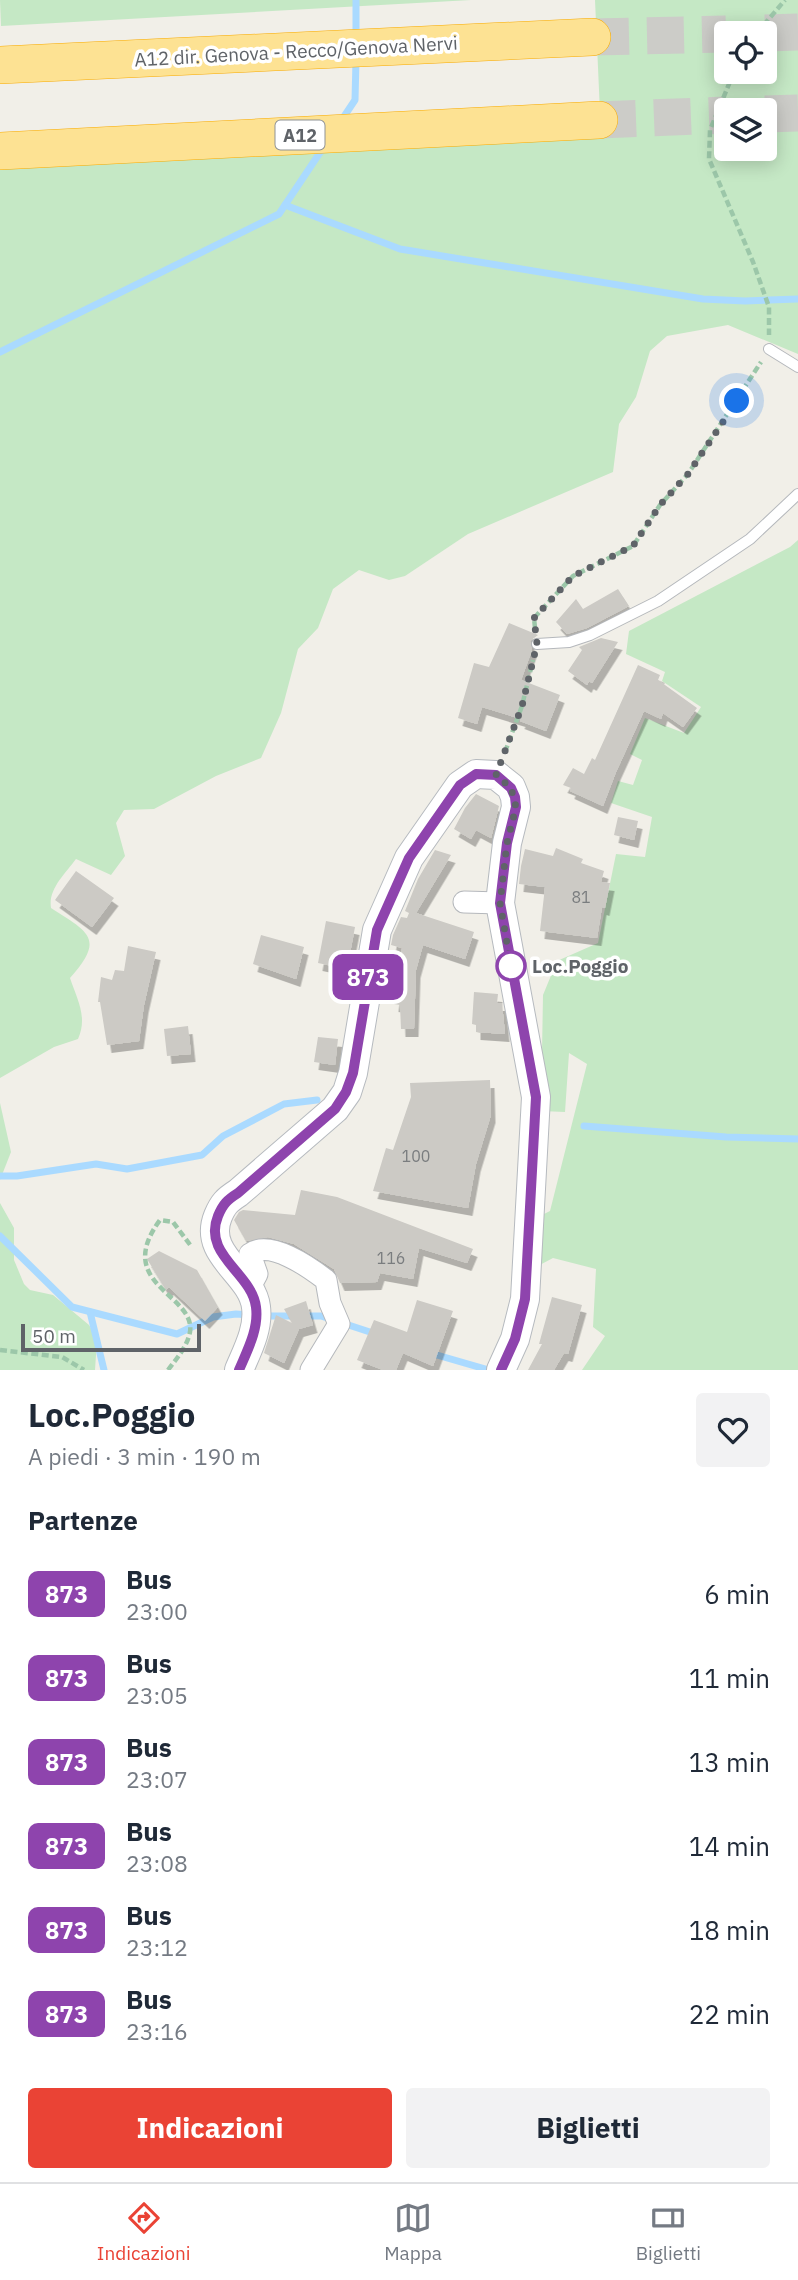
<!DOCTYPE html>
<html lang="it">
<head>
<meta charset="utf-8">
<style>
  :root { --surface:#fff; --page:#f2f2f3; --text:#1f2937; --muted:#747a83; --line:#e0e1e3; --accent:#ea4335 }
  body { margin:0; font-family:"IBM Plex Sans",sans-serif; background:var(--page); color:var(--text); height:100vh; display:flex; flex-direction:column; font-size:26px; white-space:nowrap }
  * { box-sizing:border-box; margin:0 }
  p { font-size:23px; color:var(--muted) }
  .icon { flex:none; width:38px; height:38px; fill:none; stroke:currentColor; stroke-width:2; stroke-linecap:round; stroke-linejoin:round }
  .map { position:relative; height:1370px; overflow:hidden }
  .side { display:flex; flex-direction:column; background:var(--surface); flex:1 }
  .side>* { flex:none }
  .badge { padding:0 14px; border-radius:10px; font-size:24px; line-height:46px }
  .tools { position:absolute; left:714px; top:21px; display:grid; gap:14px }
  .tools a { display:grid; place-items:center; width:63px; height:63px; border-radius:7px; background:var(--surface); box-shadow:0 4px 18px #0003; font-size:35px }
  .scale { position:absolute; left:21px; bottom:18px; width:180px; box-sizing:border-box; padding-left:7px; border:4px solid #5f6368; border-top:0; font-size:19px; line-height:24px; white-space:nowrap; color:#5f6368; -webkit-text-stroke:5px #fff; paint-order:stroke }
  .you { position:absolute; width:35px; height:35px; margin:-18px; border:5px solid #fff; border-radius:50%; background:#1a73e8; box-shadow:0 0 0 10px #1a73e833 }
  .map>.badge { position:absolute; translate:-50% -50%; box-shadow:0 0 0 4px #fff }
  h2 { padding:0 28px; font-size:26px; line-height:63px }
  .round { display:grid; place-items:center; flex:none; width:74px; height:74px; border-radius:7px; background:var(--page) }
  .headline { display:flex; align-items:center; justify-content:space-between; height:119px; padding:0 28px }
  h1 { font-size:33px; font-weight:700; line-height:52px }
  .primary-button { display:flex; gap:14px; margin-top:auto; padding:14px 28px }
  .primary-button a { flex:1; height:80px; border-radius:7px; background:var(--accent); color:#fff; font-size:28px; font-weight:700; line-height:80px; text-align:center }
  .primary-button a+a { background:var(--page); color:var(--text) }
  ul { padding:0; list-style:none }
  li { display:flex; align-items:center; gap:21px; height:84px; padding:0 28px }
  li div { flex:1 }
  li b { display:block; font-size:26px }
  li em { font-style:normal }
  li .badge { min-width:77px; font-weight:700; text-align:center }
  .dock { display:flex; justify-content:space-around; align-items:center; height:98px; border-top:2px solid var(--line); background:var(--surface); font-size:19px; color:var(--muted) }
  .dock a { display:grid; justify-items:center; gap:4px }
  .dock .current { color:var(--accent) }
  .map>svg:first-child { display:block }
  .green { fill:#c5e8c5; fill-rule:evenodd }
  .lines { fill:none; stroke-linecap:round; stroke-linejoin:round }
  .stream { stroke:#aadaff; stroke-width:7 }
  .building { fill:#cccac5; filter:url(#shadow) }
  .highway-tunnel { stroke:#ccccc8; stroke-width:37; stroke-dasharray:37 18; stroke-linecap:butt }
  .lane-casing { stroke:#b5b8bc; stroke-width:12 }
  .street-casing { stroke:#b5b8bc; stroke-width:23 }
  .secondary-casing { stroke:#b6babf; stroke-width:30 }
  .highway-casing { stroke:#f9ab00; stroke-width:38 }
  .path { stroke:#9cc7a9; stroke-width:4.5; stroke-dasharray:7 3.5; stroke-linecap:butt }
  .lane { stroke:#fff; stroke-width:10 }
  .street { stroke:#fff; stroke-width:21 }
  .secondary { stroke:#fff; stroke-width:28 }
  .highway { stroke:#fde293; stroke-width:37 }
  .line-casing { stroke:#fff; stroke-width:16 }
  .line { stroke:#8e44ad; stroke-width:10 }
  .walk { stroke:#5f6368; stroke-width:7; stroke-dasharray:0 12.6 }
  .stop-dot { fill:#fff; stroke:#8e44ad; stroke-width:3.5 }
  .labels { text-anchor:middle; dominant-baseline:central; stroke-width:7; stroke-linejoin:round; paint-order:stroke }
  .number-label { font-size:16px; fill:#7a7d7f }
  .shield { fill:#fff; stroke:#8f9295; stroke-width:2 }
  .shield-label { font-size:18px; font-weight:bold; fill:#5f6368 }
  .street-label { font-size:19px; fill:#5f6368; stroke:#fff }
  .stop-label { font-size:19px; font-weight:bold; fill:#5f6368; stroke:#fff; text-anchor:start }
</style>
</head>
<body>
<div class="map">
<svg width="798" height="1370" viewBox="0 0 798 1370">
  <defs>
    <filter id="shadow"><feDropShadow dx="4.5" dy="8" stdDeviation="0" flood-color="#0004"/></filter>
  </defs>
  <rect width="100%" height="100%" fill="#f1efe8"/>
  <g class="green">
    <polygon points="0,0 471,0 1,26"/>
    <path d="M 595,0 L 798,0 L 798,354 L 728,325 L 667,336 L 650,351 L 636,397 L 619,424 L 613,472 L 468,534 L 405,576 L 389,580 L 359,570 L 333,589 L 318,628 L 298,649 L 281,713 L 261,758 L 216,776 L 154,809 L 124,810 L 116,823 L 125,856 L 111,875 L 76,859 C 65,874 48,889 51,908 C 88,932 106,938 70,978 C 77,999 88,1017 78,1039 L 54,1047 L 0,1078 L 0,164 L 601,135 ZM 726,33 L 765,33 L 765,72 L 726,72 ZM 726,110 L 765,110 L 765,149 L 726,149 Z"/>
    <polygon points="798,540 798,1370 582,1370 605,1336 593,1327 596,1269 553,1258 536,1267 534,1219 550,1211 587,1064 569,1053 565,1112 541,1111 543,995 557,961 598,943 616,854 645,857 652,817 611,803 618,781 633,785 642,760 630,754 645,718 684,733 701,707 662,681 665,672 626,654 629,631 790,547"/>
    <polygon points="0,1103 11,1152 0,1180"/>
    <polygon points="0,1203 14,1228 14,1260 24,1284 30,1290 53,1295 89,1325 97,1340 95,1370 0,1370"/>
  </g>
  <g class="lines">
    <g class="stream">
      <polyline points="356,38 356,0"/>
      <polyline points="341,121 355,100 356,60"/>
      <polyline points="285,205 400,249 703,299 745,301 798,299"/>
      <polyline points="0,352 279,214 325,145"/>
      <polyline points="584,1126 726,1137 798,1139"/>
      <polyline points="0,1176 17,1176 96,1164 127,1169 202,1155 223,1136 284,1104 317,1100"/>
      <polyline points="0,1236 72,1307 177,1334 213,1317 236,1314 250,1315"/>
      <polyline points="90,1312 104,1370"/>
      <polyline points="262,1316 321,1316 376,1334"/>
      <polyline points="430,1353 489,1370"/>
    </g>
  </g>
  <g class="building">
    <polygon points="618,589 629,606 587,628 567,634 556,622 576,599 583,609"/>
    <polygon points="509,623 538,635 530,641 532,650 521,680 560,695 546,731 520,721 521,719 482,707 477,724 458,718 474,663 489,667"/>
    <polygon points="601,638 618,642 592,683 589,681 587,685 568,671 582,650 579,647"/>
    <polygon points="638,665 660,675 658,680 697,708 683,727 663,713 661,719 644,711 616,772 603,806 570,791 571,788 563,785 573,768 584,774 592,758 595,760"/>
    <polygon points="476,794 499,806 491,838 476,830 471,839 454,829 465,808"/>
    <polygon points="618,817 638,821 634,840 614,835"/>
    <polygon points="556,848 583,859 581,863 604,871 601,882 610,883 605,908 602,907 597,938 540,931 545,887 519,884 521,866 525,849 553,856"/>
    <polygon points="435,850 451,855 416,913 474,932 465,959 423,945 416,970 414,1029 401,1029 400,1005 394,1004 402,948 391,945 393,935 401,917 407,918 409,913 405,911 418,879"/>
    <polygon points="76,871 114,898 92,927 55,900"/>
    <polygon points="326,921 355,927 347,969 318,963"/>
    <polygon points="261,935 304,947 296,979 253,964"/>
    <polygon points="128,946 156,952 144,1005 139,1041 107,1045 100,1002 98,1002 101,977 112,980 115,970 124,971"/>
    <polygon points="474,992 498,994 497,1003 502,1003 505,1034 476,1032 476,1025 472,1024"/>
    <polygon points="188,1026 191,1054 167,1056 164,1029"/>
    <polygon points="318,1037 338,1039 335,1065 314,1062"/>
    <polygon points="490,1080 491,1115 476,1164 468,1208 373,1191 386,1148 393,1150 411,1097 410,1083"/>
    <polygon points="301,1190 337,1197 473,1249 467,1263 419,1248 413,1279 380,1273 377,1282 340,1283 334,1269 294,1244 268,1237 246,1241 234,1220 239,1212 243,1210 295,1215"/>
    <polygon points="159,1251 197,1270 218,1307 205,1321 169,1287 166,1290 147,1259"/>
    <polygon points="552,1297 582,1305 568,1354 564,1353 554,1370 528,1370 542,1344 539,1344"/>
    <polygon points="417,1300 453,1311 433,1366 403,1353 396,1370 383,1370 357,1360 374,1320 407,1332"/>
    <polygon points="306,1301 313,1325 299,1329 284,1363 264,1353 276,1315 292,1323 284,1309"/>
  </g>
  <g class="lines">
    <g class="highway-tunnel">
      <polyline points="765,33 798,32"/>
      <polyline points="592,37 726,34"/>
      <polyline points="765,114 798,113"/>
      <polyline points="599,120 726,115"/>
    </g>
    <g class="lane-casing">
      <g id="lane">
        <polyline points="769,349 798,367"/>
        <polyline points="537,644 569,642 590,635 658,601 750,539 798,494"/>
      </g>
    </g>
    <g class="street-casing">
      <g id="street">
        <polyline points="464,902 500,903"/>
        <path d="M 250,1287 L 257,1274 L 250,1254 C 270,1239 309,1267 326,1280 L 330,1303 L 339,1324 L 311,1370"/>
      </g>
    </g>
    <g class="secondary-casing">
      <path id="secondary" d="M 239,1370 C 247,1351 259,1329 256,1307 C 252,1273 202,1255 218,1216 C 223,1204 227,1200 238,1193 L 335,1109 L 347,1092 L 353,1073 L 377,930 L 409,858 L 460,785 L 476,774 L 496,775 L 511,787 L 515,797 L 516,807 L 507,843 L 500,903 L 536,1097 L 525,1299 L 515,1339 L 501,1370"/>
    </g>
    <g class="highway-casing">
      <g id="highway">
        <polyline points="0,65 592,37"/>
        <polyline points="0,151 599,120"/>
      </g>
    </g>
    <g class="path">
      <polyline points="757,33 785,0"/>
      <polyline points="734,72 710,130 709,159 753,262 769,307 769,335"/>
      <polyline points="535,628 534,618 573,576 633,546 660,505 688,474 761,362"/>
      <polyline points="505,752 522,706 533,660"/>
      <polyline points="0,1350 62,1357 84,1370"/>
      <path d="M 168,1370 C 177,1358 187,1347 190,1332 C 196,1294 112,1285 160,1220 L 173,1222 L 191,1246"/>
    </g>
    <use href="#lane" class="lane"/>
    <use href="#street" class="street"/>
    <use href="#secondary" class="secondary"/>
    <use href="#highway" class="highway"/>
  </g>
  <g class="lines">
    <g class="line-casing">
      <path id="line" d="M 239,1370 C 247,1351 259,1329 256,1307 C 252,1273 202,1255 218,1216 C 223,1204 227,1200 238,1193 L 335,1109 L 346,1092 L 353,1073 L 377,930 L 409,858 L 460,785 L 476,774 L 496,775 L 511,788 L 515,797 L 516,807 L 507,843 L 500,903 L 536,1097 L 525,1299 L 515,1339 L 501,1370"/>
    </g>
    <use href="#line" class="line"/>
    <polyline class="walk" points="511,966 500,903 507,843 516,807 511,788 496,775 522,706 532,665 537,644 534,618 573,576 633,546 660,505 688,474 737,401"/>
  </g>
  <circle class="stop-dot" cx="511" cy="966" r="14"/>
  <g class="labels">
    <g class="number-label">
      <text x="581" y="897">81</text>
      <text x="416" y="1156">100</text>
      <text x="391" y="1258">116</text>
    </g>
    <rect class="shield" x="275.5" y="120.5" width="49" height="29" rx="5"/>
    <g class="shield-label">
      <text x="300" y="135">A12</text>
    </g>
    <g class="street-label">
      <text transform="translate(296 51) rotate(-3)">A12 dir. Genova - Recco/Genova Nervi</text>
    </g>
    <g class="stop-label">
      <text x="532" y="966">Loc.Poggio</text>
    </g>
  </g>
</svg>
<div class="tools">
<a><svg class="icon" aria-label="locate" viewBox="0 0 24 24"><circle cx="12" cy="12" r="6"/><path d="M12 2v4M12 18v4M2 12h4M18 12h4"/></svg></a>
<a><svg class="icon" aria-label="layers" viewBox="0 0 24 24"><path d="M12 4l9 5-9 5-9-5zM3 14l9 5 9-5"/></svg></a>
</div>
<div class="scale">50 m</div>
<div class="you" style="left:737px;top:401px"></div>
<b class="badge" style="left:368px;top:977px;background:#8e44ad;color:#fff">873</b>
</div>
<section class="side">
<div class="headline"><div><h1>Loc.Poggio</h1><p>A piedi · 3 min · 190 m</p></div><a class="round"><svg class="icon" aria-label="heart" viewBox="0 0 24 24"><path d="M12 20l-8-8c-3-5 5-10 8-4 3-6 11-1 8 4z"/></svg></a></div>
<h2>Partenze</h2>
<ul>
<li><span class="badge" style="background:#8e44ad;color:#fff">873</span><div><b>Bus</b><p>23:00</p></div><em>6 min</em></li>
<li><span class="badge" style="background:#8e44ad;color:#fff">873</span><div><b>Bus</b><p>23:05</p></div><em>11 min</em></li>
<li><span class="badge" style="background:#8e44ad;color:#fff">873</span><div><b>Bus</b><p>23:07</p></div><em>13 min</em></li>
<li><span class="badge" style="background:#8e44ad;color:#fff">873</span><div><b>Bus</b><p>23:08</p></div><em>14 min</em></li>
<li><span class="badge" style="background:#8e44ad;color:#fff">873</span><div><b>Bus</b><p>23:12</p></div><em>18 min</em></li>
<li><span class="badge" style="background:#8e44ad;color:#fff">873</span><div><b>Bus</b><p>23:16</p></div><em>22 min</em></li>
</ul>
<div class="primary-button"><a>Indicazioni</a><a>Biglietti</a></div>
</section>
<nav class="dock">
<a class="current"><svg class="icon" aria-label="directions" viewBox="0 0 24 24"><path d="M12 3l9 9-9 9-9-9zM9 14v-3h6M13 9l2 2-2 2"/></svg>Indicazioni</a>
<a><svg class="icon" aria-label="map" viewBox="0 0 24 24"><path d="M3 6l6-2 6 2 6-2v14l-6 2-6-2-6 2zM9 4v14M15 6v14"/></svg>Mappa</a>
<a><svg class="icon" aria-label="tickets" viewBox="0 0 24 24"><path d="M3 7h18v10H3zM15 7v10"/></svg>Biglietti</a>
</nav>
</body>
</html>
